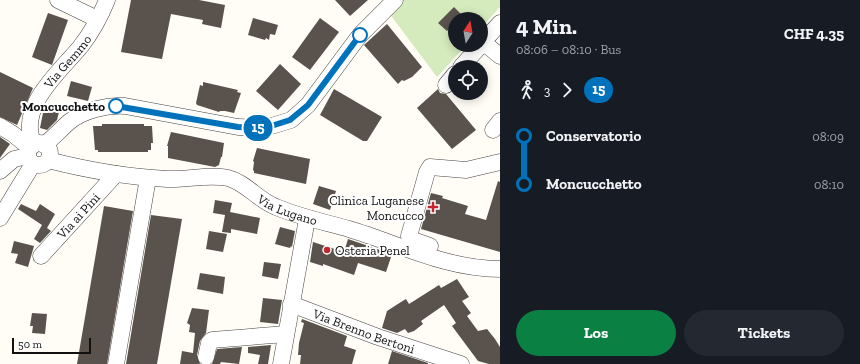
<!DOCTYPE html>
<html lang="de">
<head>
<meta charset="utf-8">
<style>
  :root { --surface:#171b24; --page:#242831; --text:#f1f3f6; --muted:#9ea1a6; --accent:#0b8043 }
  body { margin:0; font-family:"Zilla Slab",serif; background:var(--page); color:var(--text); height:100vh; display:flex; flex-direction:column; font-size:15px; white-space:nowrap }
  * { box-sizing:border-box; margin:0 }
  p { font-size:13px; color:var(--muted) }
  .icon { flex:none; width:22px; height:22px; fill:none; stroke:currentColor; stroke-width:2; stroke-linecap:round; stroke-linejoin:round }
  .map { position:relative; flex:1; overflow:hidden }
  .sheet { display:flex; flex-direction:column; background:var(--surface); width:360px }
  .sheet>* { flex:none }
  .badge { padding:0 8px; border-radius:13px; font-size:14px; line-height:26px }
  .needle { width:26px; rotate:11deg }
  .fabs { position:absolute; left:448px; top:12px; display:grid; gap:8px }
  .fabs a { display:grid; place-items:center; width:40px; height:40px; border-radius:50%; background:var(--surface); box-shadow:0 2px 10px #0003; font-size:20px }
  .scale { position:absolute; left:12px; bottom:10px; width:79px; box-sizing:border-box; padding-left:4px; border:2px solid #111; border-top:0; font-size:11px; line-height:14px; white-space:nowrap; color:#111; -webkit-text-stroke:3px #fff; paint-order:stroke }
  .map>.badge { position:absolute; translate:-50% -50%; box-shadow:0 0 0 2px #fff }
  .legs { display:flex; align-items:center; gap:6px; height:44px; padding:0 16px; font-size:13px }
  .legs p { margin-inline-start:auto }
  .head { display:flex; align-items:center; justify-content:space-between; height:68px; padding:0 16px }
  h1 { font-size:22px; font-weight:700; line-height:30px }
  .action { display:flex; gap:8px; margin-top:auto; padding:8px 16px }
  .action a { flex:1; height:46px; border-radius:24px; background:var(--accent); color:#fff; font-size:16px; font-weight:700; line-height:46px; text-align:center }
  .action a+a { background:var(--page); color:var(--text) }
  ul { padding:0 16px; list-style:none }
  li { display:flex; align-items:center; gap:14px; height:48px; font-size:15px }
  li i { display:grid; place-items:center; width:6px; height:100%; margin:0 5px; background:currentColor }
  li i::after { content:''; width:10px; height:10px; margin:-5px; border:3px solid; border-radius:50%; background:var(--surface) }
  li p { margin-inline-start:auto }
  li:first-child i { background:linear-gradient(#0000 50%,currentColor 0) }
  li:last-child i { background:linear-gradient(currentColor 50%,#0000 0) }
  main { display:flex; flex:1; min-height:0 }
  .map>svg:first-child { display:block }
  .green { fill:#d5ebbd }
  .building { fill:#5a524d }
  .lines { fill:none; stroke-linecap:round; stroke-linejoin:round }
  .minor-casing { stroke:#444; stroke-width:17 }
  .minor { stroke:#fff; stroke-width:16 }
  .line-1-casing { stroke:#fff; stroke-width:9 }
  .line-1 { stroke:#0072bc; stroke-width:6 }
  .stop-1-dot { fill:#fff; stroke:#0072bc; stroke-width:2 }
  .poi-dot { fill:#c4262e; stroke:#fff; stroke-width:1.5 }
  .labels { text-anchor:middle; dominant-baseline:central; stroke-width:4; stroke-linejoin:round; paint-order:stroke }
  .street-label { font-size:13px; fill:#111; stroke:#fff }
  .stop-label { font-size:13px; font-weight:bold; fill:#111; stroke:#fff; text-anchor:end }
  .poi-label { font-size:13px; fill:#111; stroke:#fff; text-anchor:end }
</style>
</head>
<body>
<main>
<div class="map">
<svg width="500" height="364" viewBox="0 0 500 364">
  <rect width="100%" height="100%" fill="#fffdf5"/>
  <polygon class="green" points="403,0 500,0 500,7 481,28 481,19 455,19 455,45 466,45 437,77 389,13"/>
  <g class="building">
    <polygon points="131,0 199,0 225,5 221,28 202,24 203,20 171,14 162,59 121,52"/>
    <polygon points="335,0 368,0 350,16"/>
    <polygon points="454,7 461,14 455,19 453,22 454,24 447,31 438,23"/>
    <polygon points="48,13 68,20 52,65 32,57"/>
    <polygon points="253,18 278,25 275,35 270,34 269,40 266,38 265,40 248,35"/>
    <polygon points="320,18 339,32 310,70 292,57"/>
    <polygon points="387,24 422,67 412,77 404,81 402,80 398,84 364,45"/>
    <polygon points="280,64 301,84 278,110 256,91"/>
    <polygon points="0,72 33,88 17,125 0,117"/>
    <polygon points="71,81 92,87 88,101 67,96"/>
    <polygon points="203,82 238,90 237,92 241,93 234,113 225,111 220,111 219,112 197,105 196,103 200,85 203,86"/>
    <polygon points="334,89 382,117 367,141 363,141 320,115"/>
    <polygon points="438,89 440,93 446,94 476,130 452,149 417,108"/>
    <polygon points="44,108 59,112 57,120 47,130 40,128"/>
    <polygon points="102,124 144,124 144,126 152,126 153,143 151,143 151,150 148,150 148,152 98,152 98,150 95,150 93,126 102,126"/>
    <polygon points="171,132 224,143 222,157 221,157 219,165 215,167 168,158 168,146 167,146"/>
    <polygon points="0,137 10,144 0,158"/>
    <polygon points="257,148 310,159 306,184 254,173 254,171 253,170 254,162 253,161"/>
    <polygon points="498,181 500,182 500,252 421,229 431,193 443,196 442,198 468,206 465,214 486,220"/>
    <polygon points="319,186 336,191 330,210 313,204"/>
    <polygon points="215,200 232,203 230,212 260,218 257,234 231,229 231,233 222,232 225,215 213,213"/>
    <polygon points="21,204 36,211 40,204 55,214 47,228 51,231 40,243 34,239 42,225 18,209"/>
    <polygon points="104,206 133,211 107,364 77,364"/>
    <polygon points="151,215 182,219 157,364 126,364"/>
    <polygon points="280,227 295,231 292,247 291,246 290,248 275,244"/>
    <polygon points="209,231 227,234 223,252 206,249"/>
    <polygon points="348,239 392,254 386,272 358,263 354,275 323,264 323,266 310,262 313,242 344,252"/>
    <polygon points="14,241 34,246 28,267 15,263 18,254 11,253"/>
    <polygon points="264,262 281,264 278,279 262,276"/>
    <polygon points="200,273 225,277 223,294 197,289"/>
    <polygon points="457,279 469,297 462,301 471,313 467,316 478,331 487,329 495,339 500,347 500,364 489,364 478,361 452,326 456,323 444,305 421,321 423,324 414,331 408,333 405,329 397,333 382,328 387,311 401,302 406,299 409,304 439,285 441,288"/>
    <polygon points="263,298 282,300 278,324 260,322"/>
    <polygon points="192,308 209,310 206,333 200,341 197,355 200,364 180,364 182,351 193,353 195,333 189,332 190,325 187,323"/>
    <polygon points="32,313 47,314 45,334 32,333 33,326 30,326"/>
    <polygon points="302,319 347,336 344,346 356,350 352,364 300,364 301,355 298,355 299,343 304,323 301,322"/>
    <polygon points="271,345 268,364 258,364 260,355 248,353 248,347"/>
    <polygon points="242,347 239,364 221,362 220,364 212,364 217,349"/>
    <polygon points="392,351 428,363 428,364 388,364"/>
  </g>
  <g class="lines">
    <g class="minor-casing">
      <g id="minor">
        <polyline points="58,0 97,19"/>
        <polyline points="500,23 483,42 500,56"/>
        <polyline points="461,67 481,45"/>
        <polyline points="446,85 455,74"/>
        <polyline points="0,126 13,134 30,148"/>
        <polyline points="493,130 500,121"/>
        <circle cx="39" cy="154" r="11"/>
        <path id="s1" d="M 34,145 C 16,107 60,72 81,46 C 91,33 101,15 107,0"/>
        <path d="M 44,145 C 53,138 61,129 69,122 C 84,110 107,105 125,106 L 238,127 L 265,128 L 291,120 L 308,105 L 360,35 L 395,0"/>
        <path id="s2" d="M 48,160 C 87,170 127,177 167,179 C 187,180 208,174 228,178 C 245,182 258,200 276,207 C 300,217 324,222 349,229 C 399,244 447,269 500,269"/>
        <polyline points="0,171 14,159 28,156"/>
        <polyline points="0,218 33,164"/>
        <polyline points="430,246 413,240 409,236 427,172 430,167 466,170 500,162"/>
        <path id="s3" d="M 41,256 L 116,174"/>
        <path id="s4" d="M 291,304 L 378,337 L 461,364"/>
        <polyline points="206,357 209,343 212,340 286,334"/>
        <polyline points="116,364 148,178"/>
        <polyline points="281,364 307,219"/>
      </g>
    </g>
    <use href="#minor" class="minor"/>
  </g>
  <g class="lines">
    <g class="line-1-casing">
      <polyline id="line-1" points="116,106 238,127 265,128 290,120 308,105 360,35"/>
    </g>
    <use href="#line-1" class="line-1"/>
  </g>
  <g class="stop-1-dot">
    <circle cx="360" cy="35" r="7"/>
    <circle cx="116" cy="106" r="7"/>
  </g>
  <g class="poi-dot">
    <path d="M431 201h4v4h4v4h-4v4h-4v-4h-4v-4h4z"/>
    <circle cx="327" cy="250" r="4"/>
  </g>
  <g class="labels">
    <g class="street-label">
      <text stroke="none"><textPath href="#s1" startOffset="96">Via Gemmo</textPath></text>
      <text stroke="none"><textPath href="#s2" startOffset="250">Via Lugano</textPath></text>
      <text stroke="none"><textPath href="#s3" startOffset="55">Via ai Pini</textPath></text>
      <text stroke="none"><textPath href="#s4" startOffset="78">Via Brenno Bertoni</textPath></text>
    </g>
    <g class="stop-label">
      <text x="105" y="106">Moncucchetto</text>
    </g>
    <g class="poi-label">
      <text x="424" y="200">Clinica Luganese<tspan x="424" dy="15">Moncucco</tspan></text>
      <text x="335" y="250" text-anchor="start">Osteria Penel</text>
    </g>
  </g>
</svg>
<div class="fabs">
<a><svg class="needle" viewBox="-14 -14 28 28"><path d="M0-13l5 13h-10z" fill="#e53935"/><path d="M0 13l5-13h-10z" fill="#9ea1a6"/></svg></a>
<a><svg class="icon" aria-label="locate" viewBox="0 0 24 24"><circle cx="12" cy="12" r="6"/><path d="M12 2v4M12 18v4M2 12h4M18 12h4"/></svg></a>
</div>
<div class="scale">50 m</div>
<b class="badge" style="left:258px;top:128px;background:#0072bc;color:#fff">15</b>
</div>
<section class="sheet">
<div class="head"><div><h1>4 Min.</h1><p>08:06 – 08:10 · Bus</p></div><b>CHF 4.35</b></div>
<div class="legs"><svg class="icon" aria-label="walk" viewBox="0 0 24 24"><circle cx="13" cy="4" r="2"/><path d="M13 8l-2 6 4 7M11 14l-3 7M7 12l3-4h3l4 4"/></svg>3<svg class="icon" aria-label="forward" viewBox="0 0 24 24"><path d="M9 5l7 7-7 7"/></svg><b class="badge" style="background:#0072bc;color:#fff">15</b></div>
<ul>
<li><i style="color:#0072bc"></i><b>Conservatorio</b><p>08:09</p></li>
<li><i style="color:#0072bc"></i><b>Moncucchetto</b><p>08:10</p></li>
</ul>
<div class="action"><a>Los</a><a>Tickets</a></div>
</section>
</main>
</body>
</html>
